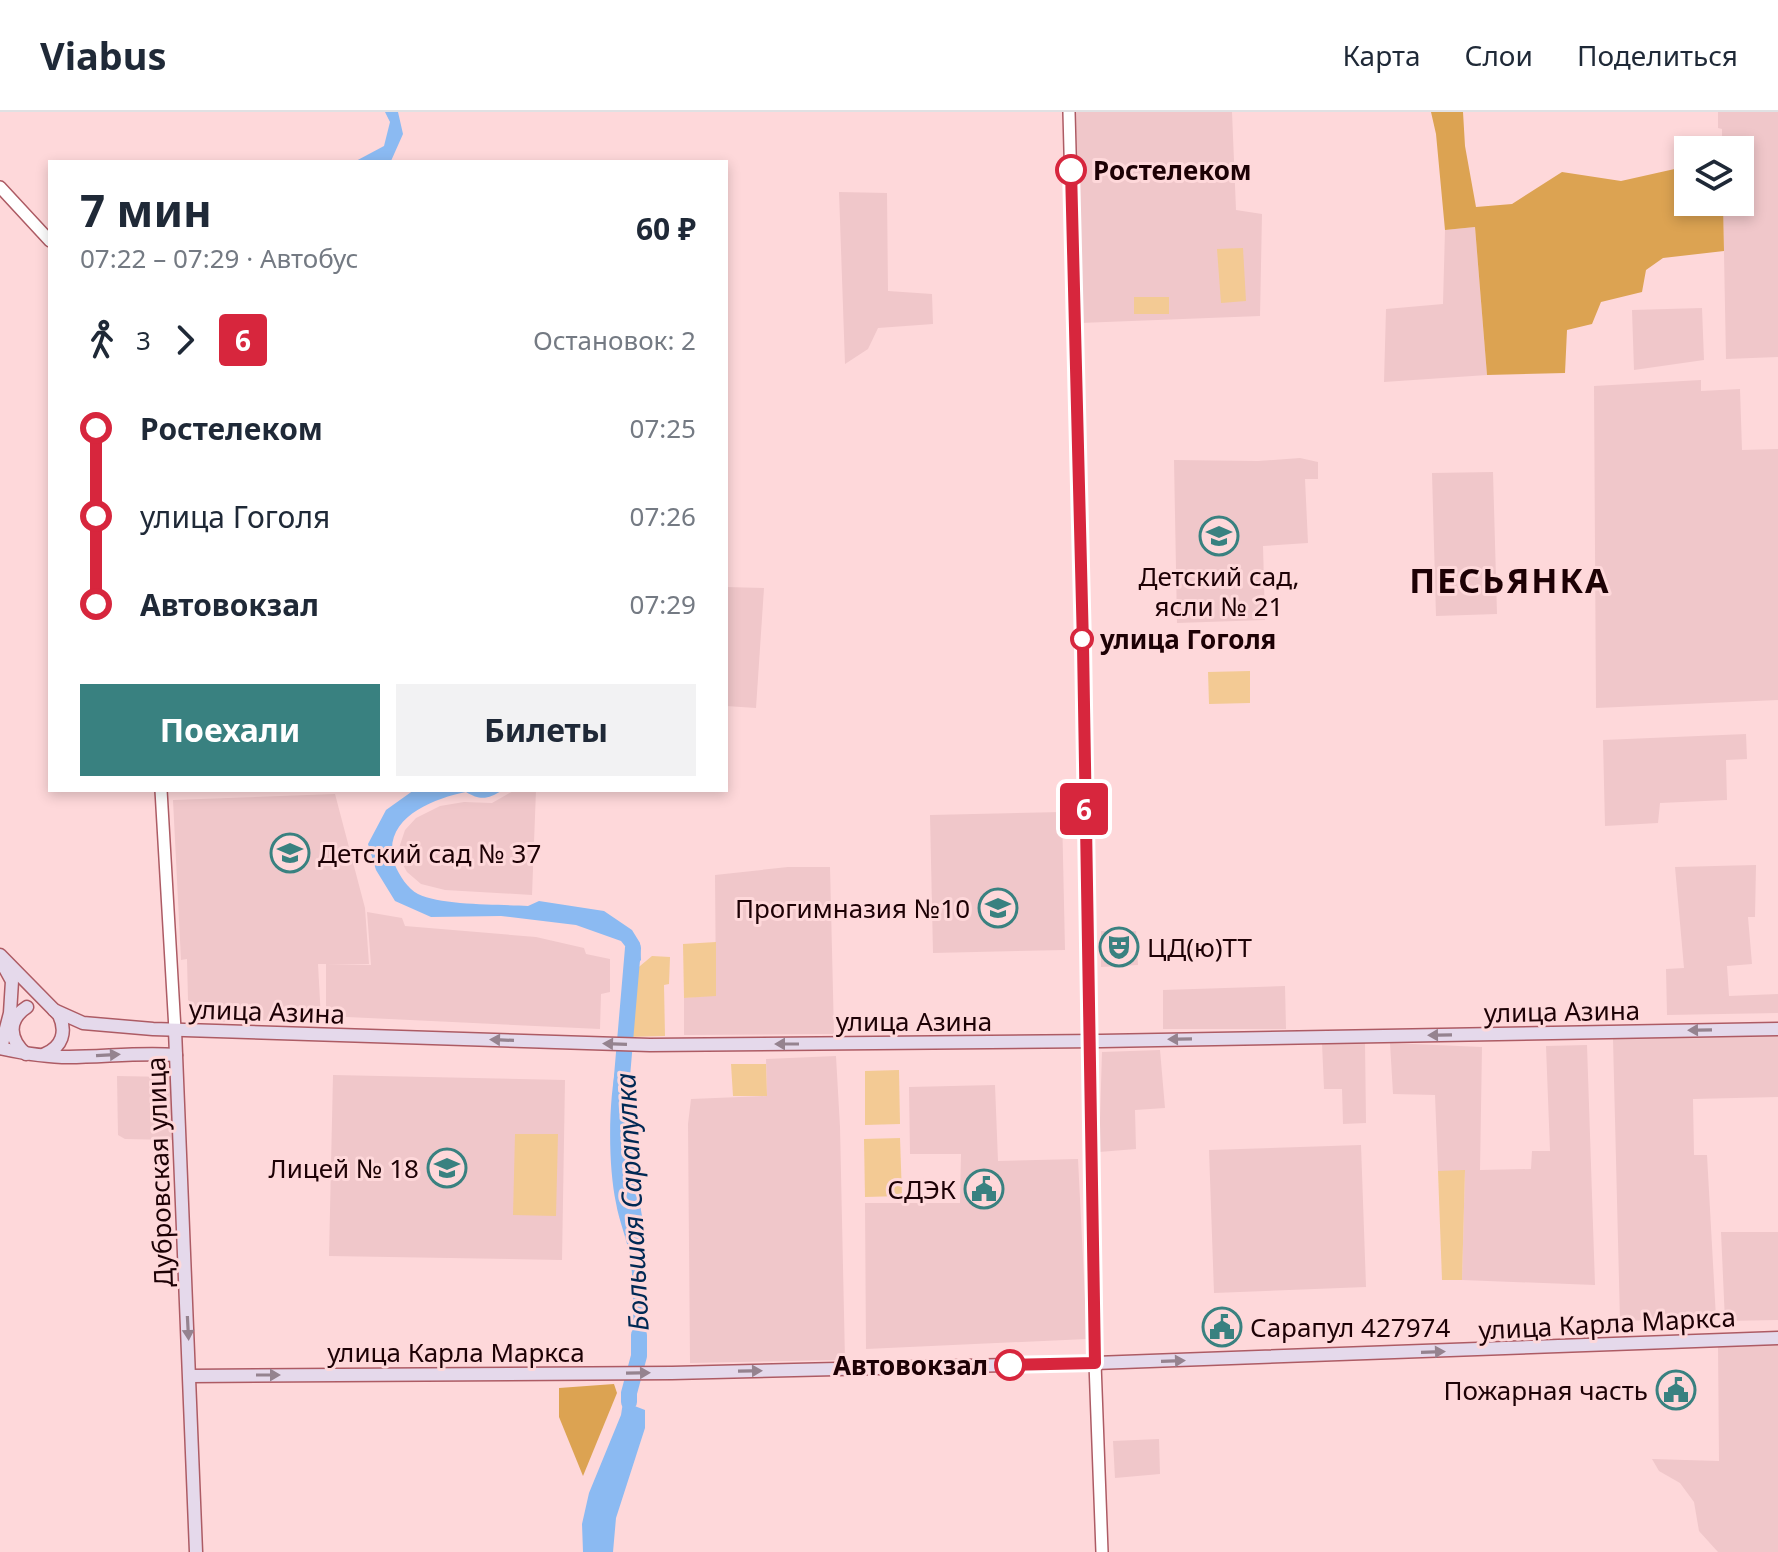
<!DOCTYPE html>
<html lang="ru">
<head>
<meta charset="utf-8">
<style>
  :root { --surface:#fff; --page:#f2f2f3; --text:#1f2937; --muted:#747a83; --line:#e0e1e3; --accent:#398180 }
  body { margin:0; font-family:"Noto Sans",sans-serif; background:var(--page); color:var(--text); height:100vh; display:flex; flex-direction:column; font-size:30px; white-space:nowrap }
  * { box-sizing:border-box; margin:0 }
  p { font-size:26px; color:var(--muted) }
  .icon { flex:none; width:44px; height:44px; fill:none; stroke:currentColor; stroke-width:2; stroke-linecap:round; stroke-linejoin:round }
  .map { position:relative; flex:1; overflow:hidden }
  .sheet { position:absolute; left:48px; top:48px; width:680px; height:632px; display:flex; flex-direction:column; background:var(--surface); border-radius:0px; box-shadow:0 4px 12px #0003 }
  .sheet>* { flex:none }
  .badge { padding:0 16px; border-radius:6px; font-size:28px; line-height:52px }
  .controls { position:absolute; left:1674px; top:24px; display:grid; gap:16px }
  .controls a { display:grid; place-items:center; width:80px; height:80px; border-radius:0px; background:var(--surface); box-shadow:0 4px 12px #0003; font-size:40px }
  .map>.badge { position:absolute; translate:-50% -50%; box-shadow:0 0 0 4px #fff }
  .legs { display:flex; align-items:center; gap:12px; height:88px; padding:0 32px; font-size:26px }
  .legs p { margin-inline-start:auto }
  .head { display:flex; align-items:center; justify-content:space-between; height:136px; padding:0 32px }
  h1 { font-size:44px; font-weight:700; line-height:60px }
  .button { display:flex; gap:16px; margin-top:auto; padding:16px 32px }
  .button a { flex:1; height:92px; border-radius:0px; background:var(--accent); color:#fff; font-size:32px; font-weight:700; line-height:92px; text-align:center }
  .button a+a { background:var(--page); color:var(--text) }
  ul { padding:0 32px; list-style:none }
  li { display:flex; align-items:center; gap:28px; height:88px; font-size:30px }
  li i { display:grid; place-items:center; width:12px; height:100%; margin:0 10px; background:currentColor }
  li i::after { content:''; width:20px; height:20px; margin:-10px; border:6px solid; border-radius:50%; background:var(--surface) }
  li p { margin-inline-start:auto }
  li:first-child i { background:linear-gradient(#0000 50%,currentColor 0) }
  li:last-child i { background:linear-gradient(currentColor 50%,#0000 0) }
  header { display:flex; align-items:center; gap:48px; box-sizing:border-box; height:112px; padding:0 40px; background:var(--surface); border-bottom:2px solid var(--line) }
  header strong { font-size:38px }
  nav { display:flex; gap:44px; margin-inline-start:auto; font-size:28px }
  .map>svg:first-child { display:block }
  .built { fill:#f0c7ca }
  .green { fill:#f3ca94 }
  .forest { fill:#dca352 }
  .water { fill:#8bbaf2 }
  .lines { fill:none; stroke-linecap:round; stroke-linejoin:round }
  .river { stroke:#8bbaf2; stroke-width:16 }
  .tertiary-casing { stroke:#ad5b64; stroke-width:14 }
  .secondary-casing { stroke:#ad5b64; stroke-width:15 }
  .tertiary { stroke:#fff; stroke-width:11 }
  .secondary { stroke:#e5d9eb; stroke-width:12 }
  .oneway { fill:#95838f }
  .line-1-casing { stroke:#fff; stroke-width:18 }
  .line-1 { stroke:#d7263d; stroke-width:12 }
  .stop-1-dot { fill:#fff; stroke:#d7263d; stroke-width:4 }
  .labels { text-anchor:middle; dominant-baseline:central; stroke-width:6; stroke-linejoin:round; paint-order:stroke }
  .stop-label { font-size:26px; font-weight:bold; fill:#1d0105; stroke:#fed8da; text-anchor:start }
  .poi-label { font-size:26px; fill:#1d0105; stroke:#fed8da; text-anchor:end }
  .street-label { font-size:26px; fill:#1d0105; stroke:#fed8da }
  .water-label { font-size:28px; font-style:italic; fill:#002954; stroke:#fed8da }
  .district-label { font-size:34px; font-weight:bold; letter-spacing:2px; fill:#1d0105; stroke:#fed8da }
</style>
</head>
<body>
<header>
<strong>Viabus</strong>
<nav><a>Карта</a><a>Слои</a><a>Поделиться</a></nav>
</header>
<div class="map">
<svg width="1778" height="1440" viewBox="0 0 1778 1440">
  <rect width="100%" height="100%" fill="#fed8da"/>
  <g class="built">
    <polygon points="1076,0 1232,0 1236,98 1262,102 1260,204 1080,211"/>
    <polygon points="1718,0 1778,0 1778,245 1726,247 1723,90 1740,90 1740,38 1722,38 1722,17 1718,16"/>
    <polygon points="839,80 887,81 888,179 932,182 933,212 878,216 868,237 845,252"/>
    <polygon points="1475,115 1487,263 1384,270 1386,197 1443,192 1445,118"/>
    <polygon points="1702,196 1704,248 1634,258 1632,198"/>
    <polygon points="1701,268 1701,279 1740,277 1742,338 1778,337 1778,588 1596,596 1594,274"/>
    <polygon points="1300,346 1318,350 1318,367 1305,367 1308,431 1263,434 1265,508 1177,511 1174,348 1258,349"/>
    <polygon points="1493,360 1497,502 1436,504 1432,361"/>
    <polygon points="726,475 764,476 756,596 726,594"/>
    <polygon points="1746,622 1747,647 1726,648 1727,688 1660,691 1658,711 1605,714 1603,628"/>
    <polygon points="515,678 536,678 532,783 445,778 421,772 407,760 397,742 405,718 416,706 440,694 464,690 492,691"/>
    <polygon points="335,682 365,796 369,852 318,852 321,907 213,910 188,888 187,847 181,848 173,688"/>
    <polygon points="1062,700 1065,838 933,841 930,703"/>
    <polygon points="1756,753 1755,805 1748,805 1752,852 1727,854 1729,884 1778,882 1778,901 1667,903 1666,857 1684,856 1675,755"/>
    <polygon points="788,755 830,755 834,922 684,923 684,886 716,883 715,763"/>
    <polygon points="367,800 402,806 405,814 536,825 584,836 586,842 610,847 610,880 601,882 600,917 326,904 326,852 371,853"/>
    <polygon points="1101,819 1136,819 1138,853 1101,855"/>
    <polygon points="1285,874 1286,917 1163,917 1163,878"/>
    <polygon points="1778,923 1778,985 1693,987 1694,1043 1707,1043 1716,1206 1620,1209 1613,927"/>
    <polygon points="1365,930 1366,1011 1343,1012 1342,977 1324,977 1322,931"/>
    <polygon points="1390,931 1482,935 1480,1058 1531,1057 1532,1039 1550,1039 1546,934 1587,933 1595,1173 1462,1168 1465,1059 1438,1059 1435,983 1393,982"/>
    <polygon points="1160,938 1165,996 1135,998 1136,1037 1099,1040 1102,940"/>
    <polygon points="836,944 840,1015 845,1248 690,1251 688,1012 691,987 767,984 766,947"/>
    <polygon points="333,963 565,968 562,1148 329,1144"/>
    <polygon points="117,964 170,965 173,1028 125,1027 118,1023"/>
    <polygon points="995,973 998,1049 1078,1047 1087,1227 866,1237 865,1091 960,1091 961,1042 910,1042 909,975"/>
    <polygon points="1361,1033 1366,1175 1214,1181 1209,1038"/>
    <polygon points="1721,1120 1778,1120 1778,1208 1725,1209"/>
    <polygon points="1718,1233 1778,1233 1778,1440 1718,1440 1699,1419 1694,1390 1680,1371 1659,1359 1652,1347 1719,1349"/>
    <polygon points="1159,1327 1160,1362 1115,1366 1113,1329"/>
  </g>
  <g class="green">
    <polygon points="1243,136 1246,189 1221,191 1217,137"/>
    <rect x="1134" y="185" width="35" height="17"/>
    <polygon points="1250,559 1250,591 1209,592 1208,560"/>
    <polygon points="716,830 716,884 684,886 683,832"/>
    <polygon points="652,844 670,845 669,872 664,873 665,924 629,925 634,859"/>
    <polygon points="731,952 766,952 767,984 733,984"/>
    <polygon points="899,958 900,1012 865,1013 865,959"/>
    <polygon points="515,1022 558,1022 556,1104 513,1103"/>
    <polygon points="900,1026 902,1084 865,1085 864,1027"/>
    <polygon points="1465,1058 1462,1168 1442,1168 1438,1059"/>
  </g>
  <g class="forest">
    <polygon points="1431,0 1463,0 1465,34 1476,95 1512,92 1562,60 1621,69 1688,54 1688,90 1723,90 1724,139 1663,146 1646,158 1642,180 1601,190 1592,212 1567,218 1565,261 1487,263 1475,115 1445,118 1436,22"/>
    <polygon points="614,1272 617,1281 583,1364 559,1305 559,1276"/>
  </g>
  <g class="water">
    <polygon points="385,0 398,0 403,22 391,49 354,50 384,34 390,10"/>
    <path d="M 414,678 L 503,678 C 488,687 481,689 466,680 C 431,687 379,708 395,753 C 399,763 408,777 418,782 C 442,794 500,792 528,794 L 539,789 L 604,799 L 632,818 L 640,831 L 641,848 L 634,856 L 627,854 L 629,839 L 621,829 L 576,813 L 501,804 L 431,805 L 395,789 L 376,758 L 368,732 L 386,698 Z"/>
    <path d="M 617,950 L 631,962 L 634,1057 L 642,1104 L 644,1244 L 632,1244 C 633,1211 635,1177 630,1145 C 627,1127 619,1109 616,1091 C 608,1053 608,988 617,950 Z"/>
    <polygon points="626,1271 633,1271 632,1293 645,1298 645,1316 616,1406 613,1440 583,1440 582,1412 589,1381 621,1303"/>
  </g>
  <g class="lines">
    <g class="river">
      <polyline points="621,976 633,836"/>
      <polyline points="629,1290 629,1281 639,1244 639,1223"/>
    </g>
    <g class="tertiary-casing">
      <g id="tertiary">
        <polyline points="1069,0 1083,533 1095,1251 1102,1440"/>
        <polyline points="0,75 50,129"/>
        <polyline points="161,678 175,918"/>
      </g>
    </g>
    <g class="secondary-casing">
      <g id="secondary">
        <path d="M 0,843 L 59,903 C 67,920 62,935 45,942"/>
        <polyline points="54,898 83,911 153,917 650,933 1101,929 1778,917"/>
        <polyline points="175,918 196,1440"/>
        <path d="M 0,936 C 23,941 45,945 69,945 C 104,945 140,940 176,943"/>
        <polyline points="1,936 10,901 12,869 2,851"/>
        <path d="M 26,942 C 9,927 7,908 27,895"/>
        <polyline points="190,1264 672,1261 1095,1251 1778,1226"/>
      </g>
    </g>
    <use href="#tertiary" class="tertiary"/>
    <use href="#secondary" class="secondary"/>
  </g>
  <defs><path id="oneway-solid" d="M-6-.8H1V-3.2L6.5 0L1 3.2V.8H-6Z" transform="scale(2)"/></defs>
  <g class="oneway">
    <use href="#oneway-solid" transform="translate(1700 918) rotate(179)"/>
    <use href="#oneway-solid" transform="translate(1440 923) rotate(179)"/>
    <use href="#oneway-solid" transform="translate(1180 927) rotate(179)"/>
    <use href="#oneway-solid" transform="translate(502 928) rotate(-178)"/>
    <use href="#oneway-solid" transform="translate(615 932) rotate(-178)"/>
    <use href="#oneway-solid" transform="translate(787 932) rotate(180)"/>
    <use href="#oneway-solid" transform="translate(108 943) rotate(-3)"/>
    <use href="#oneway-solid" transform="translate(188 1216) rotate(87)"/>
    <use href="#oneway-solid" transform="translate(1433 1240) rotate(-2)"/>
    <use href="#oneway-solid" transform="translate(1173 1249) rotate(-2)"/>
    <use href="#oneway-solid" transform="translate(750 1259) rotate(-1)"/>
    <use href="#oneway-solid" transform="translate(638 1261) rotate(-1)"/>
    <use href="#oneway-solid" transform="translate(268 1263)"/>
  </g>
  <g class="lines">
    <g class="line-1-casing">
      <polyline id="line-1" points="1010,1253 1095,1251 1083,533 1071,58"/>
    </g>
    <use href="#line-1" class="line-1"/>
  </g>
  <defs>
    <g id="school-ring" transform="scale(2)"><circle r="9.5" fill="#fed8da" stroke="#398180" stroke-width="1.5"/><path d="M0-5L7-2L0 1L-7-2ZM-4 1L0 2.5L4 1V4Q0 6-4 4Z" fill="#398180"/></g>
    <g id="theatre-ring" transform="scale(2)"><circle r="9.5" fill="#fed8da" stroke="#398180" stroke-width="1.5"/><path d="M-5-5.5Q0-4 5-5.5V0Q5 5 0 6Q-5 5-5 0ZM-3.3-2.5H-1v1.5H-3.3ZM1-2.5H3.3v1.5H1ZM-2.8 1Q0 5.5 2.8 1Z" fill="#398180"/></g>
    <g id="civic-ring" transform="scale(2)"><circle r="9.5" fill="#fed8da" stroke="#398180" stroke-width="1.5"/><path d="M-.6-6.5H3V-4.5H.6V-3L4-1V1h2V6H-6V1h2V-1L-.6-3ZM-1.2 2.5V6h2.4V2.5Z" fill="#398180"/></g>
  </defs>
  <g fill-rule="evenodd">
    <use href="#school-ring" x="1219" y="424"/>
    <use href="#school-ring" x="290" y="741"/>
    <use href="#school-ring" x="998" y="796"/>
    <use href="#theatre-ring" x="1119" y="835"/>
    <use href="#school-ring" x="447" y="1056"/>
    <use href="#civic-ring" x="984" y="1077"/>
    <use href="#civic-ring" x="1222" y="1215"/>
    <use href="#civic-ring" x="1676" y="1278"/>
  </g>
  <g class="stop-1-dot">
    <circle cx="1071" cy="58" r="14"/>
    <circle cx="1082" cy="527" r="10"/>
    <circle cx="1010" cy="1253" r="14"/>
  </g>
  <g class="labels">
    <g class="stop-label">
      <text x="1093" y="58">Ростелеком</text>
      <text x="1100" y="527">улица Гоголя</text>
      <text x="988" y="1253" text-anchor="end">Автовокзал</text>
    </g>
    <g class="poi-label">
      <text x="1219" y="464" text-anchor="middle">Детский сад,<tspan x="1219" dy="30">ясли № 21</tspan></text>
      <text x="318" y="741" text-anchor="start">Детский сад № 37</text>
      <text x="970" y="796">Прогимназия №10</text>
      <text x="1147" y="835" text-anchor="start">ЦД(ю)ТТ</text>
      <text x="419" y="1056">Лицей № 18</text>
      <text x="956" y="1077">СДЭК</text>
      <text x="1250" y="1215" text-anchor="start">Сарапул 427974</text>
      <text x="1648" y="1278">Пожарная часть</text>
    </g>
    <g class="street-label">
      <text transform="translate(267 899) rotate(2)">улица Азина</text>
      <text transform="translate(1562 899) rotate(-1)">улица Азина</text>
      <text x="914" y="909">улица Азина</text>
      <text transform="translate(159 1060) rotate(-92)">Дубровская улица</text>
      <text transform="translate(1607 1211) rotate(-3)">улица Карла Маркса</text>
      <text x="456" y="1240">улица Карла Маркса</text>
    </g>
    <g class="water-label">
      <text transform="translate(631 1090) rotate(-93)">Большая Сарапулка</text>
    </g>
    <g class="district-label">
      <text x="1510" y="468">ПЕСЬЯНКА</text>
    </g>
  </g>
</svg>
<div class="controls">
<a><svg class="icon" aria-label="layers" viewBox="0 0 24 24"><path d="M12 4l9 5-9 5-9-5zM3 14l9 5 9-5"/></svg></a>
</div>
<b class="badge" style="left:1084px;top:697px;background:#d7263d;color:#fff">6</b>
<section class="sheet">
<div class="head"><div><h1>7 мин</h1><p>07:22 – 07:29 · Автобус</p></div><b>60 ₽</b></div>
<div class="legs"><svg class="icon" aria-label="walk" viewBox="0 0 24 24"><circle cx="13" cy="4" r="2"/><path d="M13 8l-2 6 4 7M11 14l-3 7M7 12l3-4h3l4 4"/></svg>3<svg class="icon" aria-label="forward" viewBox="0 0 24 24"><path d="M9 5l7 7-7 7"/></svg><b class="badge" style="background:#d7263d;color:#fff">6</b><p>Остановок: 2</p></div>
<ul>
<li><i style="color:#d7263d"></i><b>Ростелеком</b><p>07:25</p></li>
<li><i style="color:#d7263d"></i><span>улица Гоголя</span><p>07:26</p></li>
<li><i style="color:#d7263d"></i><b>Автовокзал</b><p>07:29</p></li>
</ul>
<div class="button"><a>Поехали</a><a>Билеты</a></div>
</section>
</div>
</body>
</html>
